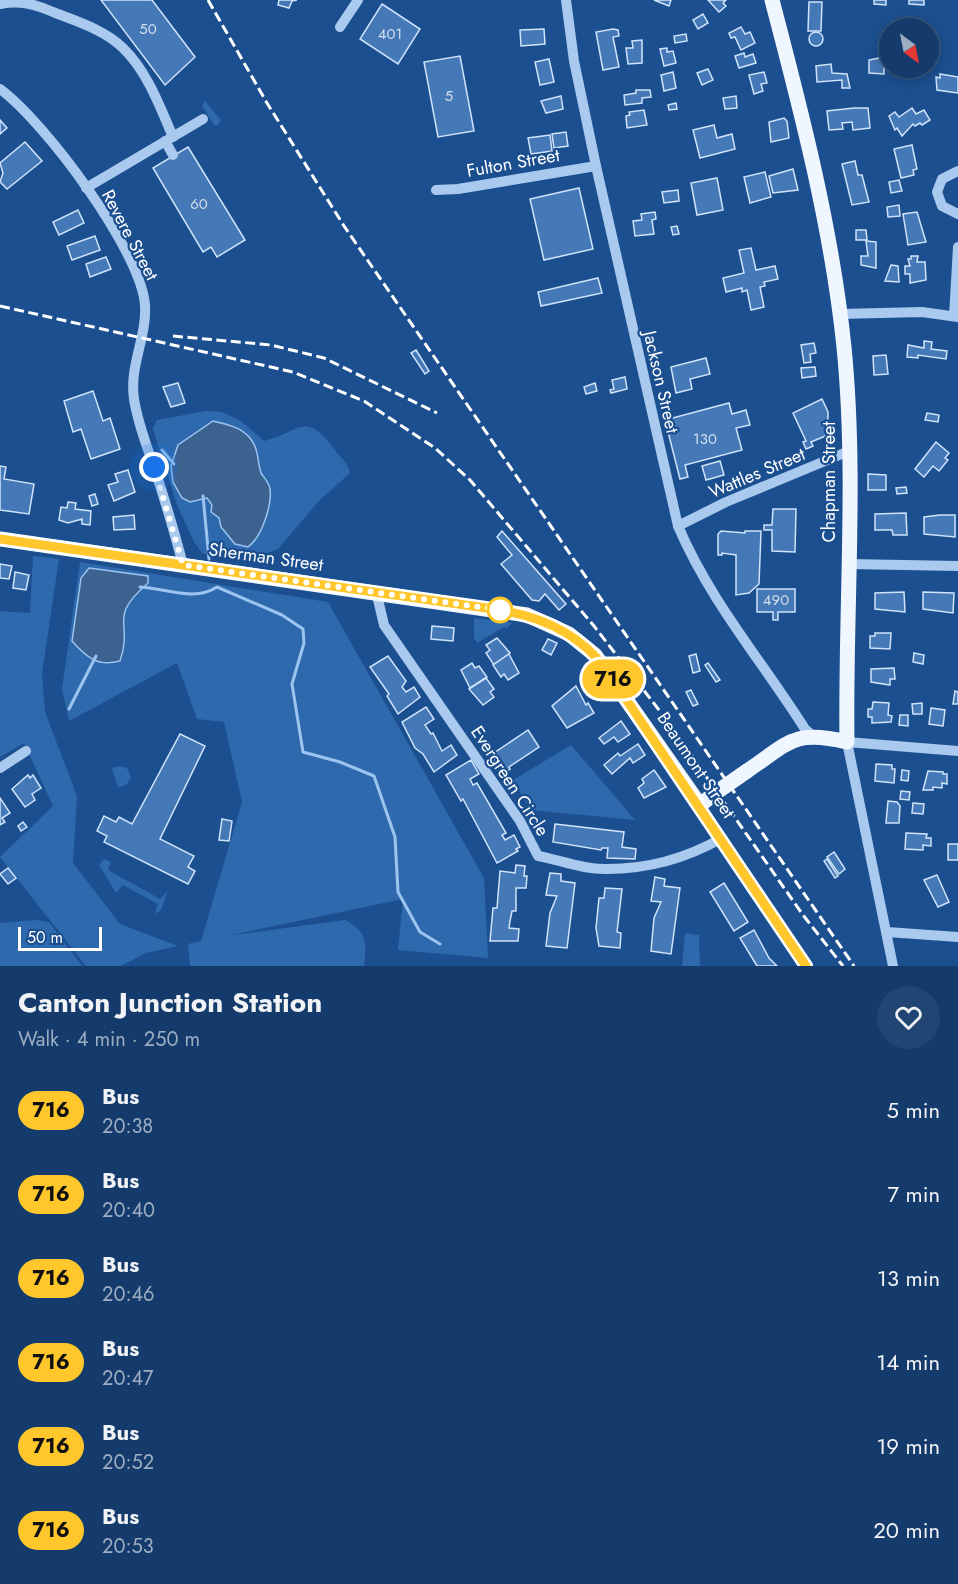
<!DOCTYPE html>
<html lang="en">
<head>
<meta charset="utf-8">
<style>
  :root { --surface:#143b6b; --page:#214673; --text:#f1f3f6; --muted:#9dadc1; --line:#33557e }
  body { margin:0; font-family:Jost,sans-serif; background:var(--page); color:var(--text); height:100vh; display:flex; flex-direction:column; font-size:22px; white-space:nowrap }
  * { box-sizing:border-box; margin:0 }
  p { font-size:20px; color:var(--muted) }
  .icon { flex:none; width:33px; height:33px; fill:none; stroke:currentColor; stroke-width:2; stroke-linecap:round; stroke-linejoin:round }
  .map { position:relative; height:966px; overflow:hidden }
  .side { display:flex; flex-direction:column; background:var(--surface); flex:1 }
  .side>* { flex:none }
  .badge { padding:0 12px; border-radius:20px; font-size:21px; line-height:39px }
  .needle { width:39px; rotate:148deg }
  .fabs { position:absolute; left:879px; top:18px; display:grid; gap:12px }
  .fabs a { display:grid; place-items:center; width:60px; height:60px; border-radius:50%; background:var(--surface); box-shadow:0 3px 15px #0003,0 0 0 2px var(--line); font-size:30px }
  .scale { position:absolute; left:18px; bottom:15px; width:84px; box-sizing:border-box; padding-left:6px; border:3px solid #fff; border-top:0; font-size:16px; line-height:21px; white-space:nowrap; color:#fff; -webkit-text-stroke:4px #1b4f8f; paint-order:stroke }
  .you { position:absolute; width:30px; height:30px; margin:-15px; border:4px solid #fff; border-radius:50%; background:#1a73e8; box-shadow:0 0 0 9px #1a73e833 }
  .map>.badge { position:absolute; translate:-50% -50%; box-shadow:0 0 0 3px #fff }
  .round { display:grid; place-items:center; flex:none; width:63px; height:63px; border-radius:32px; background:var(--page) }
  .overview { display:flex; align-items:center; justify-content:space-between; height:102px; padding:0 18px }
  h1 { font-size:28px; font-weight:700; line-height:45px }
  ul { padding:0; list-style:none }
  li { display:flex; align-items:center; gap:18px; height:84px; padding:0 18px }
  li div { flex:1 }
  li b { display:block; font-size:22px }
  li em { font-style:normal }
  li .badge { min-width:66px; font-weight:700; text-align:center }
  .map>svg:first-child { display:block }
  .green { fill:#2e69ad }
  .water { fill:#3c6290; stroke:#9cc4f0; stroke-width:1.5 }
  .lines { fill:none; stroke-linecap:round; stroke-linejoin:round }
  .stream { stroke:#9cc4f0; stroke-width:3 }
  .building { fill:#4478b7; stroke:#cfe3fa; stroke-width:1.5 }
  .minor { stroke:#a9c9ee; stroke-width:10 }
  .major { stroke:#f0f6ff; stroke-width:15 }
  .rail { stroke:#fff; stroke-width:3; stroke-dasharray:10 4.5; stroke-linecap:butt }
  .major-bridge { stroke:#f0f6ff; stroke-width:15 }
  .line-casing { stroke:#fff; stroke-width:14 }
  .line { stroke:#ffc72c; stroke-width:9 }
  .walk { stroke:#fff; stroke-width:6; stroke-dasharray:0 10.8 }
  .stop-dot { fill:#fff; stroke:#ffc72c; stroke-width:3 }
  .labels { text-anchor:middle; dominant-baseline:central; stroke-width:4.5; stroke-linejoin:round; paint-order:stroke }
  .number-label { font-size:15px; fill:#d0dded }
  .street-label { font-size:18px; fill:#fff; stroke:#1b4f8f }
</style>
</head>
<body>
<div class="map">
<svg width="958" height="966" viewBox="0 0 958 966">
  <rect width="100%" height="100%" fill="#1b4f8f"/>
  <g class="green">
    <polygon points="205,101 221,120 218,125 214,125 202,106"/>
    <path d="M 206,411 L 222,412 L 241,421 L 264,441 C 302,431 305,410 335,450 C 341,459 348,462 350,473 L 318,502 L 278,549 L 257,557 L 220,558 L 202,553 L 194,542 L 177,505 L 153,429 L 157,420 Z"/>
    <polygon points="33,556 59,559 42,673 45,712 77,796 73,863 120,924 178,946 146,953 121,966 86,966 0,857 53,806 24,743 0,757 0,611 30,613"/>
    <path d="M 80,562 L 328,602 L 484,878 L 488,958 L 398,950 L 403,899 L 227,936 L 345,920 C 367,931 367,943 364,966 L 190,966 L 188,944 L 201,941 L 242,802 L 224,722 L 197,719 L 177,663 L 69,721 L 62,689 Z"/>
    <polygon points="474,618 507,622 512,623 506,629 504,627 477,643 474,638"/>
    <polygon points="571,745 635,820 530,810 513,780"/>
    <polygon points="119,766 127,768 131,778 127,784 118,788 112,768"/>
    <polygon points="104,859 111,862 108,870 160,899 168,891 161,910 155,914 158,904 123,885 116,893 99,865"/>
    <polygon points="36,920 49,922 82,966 0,966 0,923"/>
    <polygon points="685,933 699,935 700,966 682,966"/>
  </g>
  <g class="water">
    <path d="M 213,421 C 226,424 241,427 250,438 C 259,449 257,461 261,473 C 264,478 269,482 270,489 C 272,505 262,537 248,547 L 235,544 L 221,527 L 219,518 L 211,512 L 212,505 L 207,498 L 190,502 L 182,498 L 173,482 L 171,466 L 178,445 Z"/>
    <path d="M 89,568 L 148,576 L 148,583 C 106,620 134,620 120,661 C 98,667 87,658 72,641 L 81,578 Z"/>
  </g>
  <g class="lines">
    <g class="stream">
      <polyline points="162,450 174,464"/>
      <polyline points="203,496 209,559"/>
      <path d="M 140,587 C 164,588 195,602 217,587 L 282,615 L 303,629 L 304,643 L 292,684 L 303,752 L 340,762 L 374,776 L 395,837 L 398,892 L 420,932 L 440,944"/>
      <polyline points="69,709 96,656"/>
    </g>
  </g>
  <g class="building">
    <polygon points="101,0 152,0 195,57 165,85"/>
    <polygon points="279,0 297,0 292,1 289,8 278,5"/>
    <polygon points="654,0 671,0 669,6"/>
    <polygon points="708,0 726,0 723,3 726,6 719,12"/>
    <polygon points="874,0 886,0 886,5 874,4"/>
    <polygon points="909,0 924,0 924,5 909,4"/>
    <polygon points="809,2 822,2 821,31 808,31"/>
    <polygon points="382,4 420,29 398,64 360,39"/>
    <polygon points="703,14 708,23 698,29 693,20"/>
    <polygon points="741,27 745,34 750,32 755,43 741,50 735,37 731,38 729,33"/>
    <polygon points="544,29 545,44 521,46 520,30"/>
    <polygon points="613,29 618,30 619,36 613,37 619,67 603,70 596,32"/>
    <circle cx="816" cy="39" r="7"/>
    <polygon points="686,34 687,41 675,43 674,36"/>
    <polygon points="642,40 642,63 628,64 626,48 633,48 632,41"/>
    <polygon points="667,48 667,52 673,51 676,63 664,66 660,49"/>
    <polygon points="744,53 745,57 753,54 756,63 739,68 735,56"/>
    <polygon points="460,56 474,131 438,137 424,62"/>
    <polygon points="879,58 884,58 884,74 869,73 869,60"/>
    <polygon points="549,59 554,82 540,85 535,62"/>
    <polygon points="831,64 832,73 847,74 850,88 842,88 842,80 817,82 816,66"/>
    <polygon points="708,69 713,80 702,85 697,73"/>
    <polygon points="673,72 676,88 664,91 661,75"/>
    <polygon points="764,72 767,83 761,84 763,91 754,94 749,75"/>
    <polygon points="940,74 958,77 958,93 937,90 936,77 940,78"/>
    <polygon points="636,90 650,90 651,97 642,98 642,103 625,105 624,95 636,93"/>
    <polygon points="561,96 563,109 546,113 541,101"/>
    <polygon points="736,96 737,108 725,109 723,98"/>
    <polygon points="676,103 677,109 669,110 668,105"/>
    <polygon points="854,108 868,108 870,128 853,130 852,122 842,123 843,129 829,130 827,111"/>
    <polygon points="912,108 916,114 924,110 930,120 922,125 920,123 915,126 913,124 902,136 897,128 895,130 889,116 895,112 899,117"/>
    <polygon points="644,110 647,125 627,128 626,116 630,115 629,112"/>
    <polygon points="784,118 787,121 789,138 771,142 769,122"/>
    <polygon points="0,120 7,128 0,134"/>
    <polygon points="714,125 717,138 732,134 735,149 700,158 693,130"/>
    <polygon points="566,132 568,146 554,148 552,134"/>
    <polygon points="550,135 552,151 531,154 528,138"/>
    <polygon points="25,142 42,161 7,189 0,182 3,173 0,163"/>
    <polygon points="912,145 917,169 913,170 914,175 901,178 894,149"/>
    <polygon points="188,147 245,240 217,257 211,247 203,252 153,168"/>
    <polygon points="855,161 858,175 862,175 869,202 852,205 842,164"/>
    <polygon points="793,169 798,190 773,193 769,176"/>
    <polygon points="765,172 771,197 750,203 744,177"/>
    <polygon points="717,178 723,210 697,215 691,183"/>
    <polygon points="899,180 902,191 891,193 889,182"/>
    <polygon points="579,188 593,249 544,260 530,199"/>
    <polygon points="678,190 679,201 664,203 662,192"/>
    <polygon points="899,205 900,216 888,217 887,207"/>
    <polygon points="78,210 84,223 59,235 53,222"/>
    <polygon points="655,212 656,219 652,220 654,234 635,236 633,221 642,220 641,214"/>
    <polygon points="917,212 926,242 908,245 903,214"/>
    <polygon points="677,226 679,234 673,235 671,227"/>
    <polygon points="856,230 866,230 867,240 856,240"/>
    <polygon points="95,236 100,250 72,260 67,246"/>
    <polygon points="866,241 876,242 876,268 861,265 861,256 868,256"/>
    <polygon points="751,248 756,270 775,266 778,279 764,282 765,286 760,287 764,307 751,310 747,290 742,292 742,288 726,292 723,278 744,273 739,250"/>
    <polygon points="911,256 918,256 917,262 925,262 926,280 910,283 910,274 905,274 905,266 910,266 908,259 911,259"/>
    <polygon points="106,257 111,269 90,277 86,264"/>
    <polygon points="891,265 898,266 899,282 885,281"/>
    <polygon points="598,278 602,293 541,306 538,292"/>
    <polygon points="924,341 932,342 931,349 947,351 946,359 918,355 918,358 907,357 908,345 924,348"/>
    <polygon points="814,343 816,353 810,354 811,362 804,363 801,345"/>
    <polygon points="416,350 429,371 425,374 411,353"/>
    <polygon points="886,355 888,374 874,375 873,356"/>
    <polygon points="706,358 710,374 690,379 692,389 676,393 671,367"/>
    <polygon points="815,367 816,376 802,378 801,368"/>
    <polygon points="625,377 627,389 611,393 610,390 614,389 612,380"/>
    <polygon points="178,383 185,403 171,407 163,387"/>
    <polygon points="595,383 597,391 586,394 584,387"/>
    <polygon points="93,391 103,421 110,418 120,449 91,459 81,429 73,432 64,401"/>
    <polygon points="822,399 828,412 828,435 811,442 813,446 806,449 803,442 806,441 793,413"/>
    <polygon points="729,403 732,414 746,410 750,425 736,428 742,450 685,465 688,477 680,479 665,420"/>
    <polygon points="927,413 939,415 938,422 925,420"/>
    <polygon points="936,442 949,453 945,458 948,460 939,471 933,466 924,477 915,469"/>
    <polygon points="720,461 724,475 706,480 702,466"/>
    <polygon points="0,466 6,467 4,479 34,484 29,514 0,510"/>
    <polygon points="128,470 135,492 114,501 108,485 118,482 115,474"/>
    <polygon points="868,474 886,475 886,490 868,490"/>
    <polygon points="906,487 907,493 897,494 896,488"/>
    <polygon points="95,494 98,504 92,506 89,496"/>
    <polygon points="68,502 76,503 75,509 91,511 90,525 82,524 82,519 68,523 59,520 61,507 67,508"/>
    <polygon points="773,509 796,509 795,552 772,551 772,530 764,530 764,525 772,525"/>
    <polygon points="906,513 907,535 893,535 892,530 875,530 875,514"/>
    <polygon points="134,515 135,529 114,530 113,517"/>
    <polygon points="940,515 955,515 955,537 924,534 924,517"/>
    <polygon points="502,531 566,604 559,610 545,594 539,601 532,600 501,564 512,555 497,537"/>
    <polygon points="721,531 745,533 745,531 761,531 759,584 749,593 736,595 736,555 722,553 722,555 718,555 718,534"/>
    <polygon points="0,564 12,566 9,579 0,578"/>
    <polygon points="15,572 29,575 26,590 13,588"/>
    <polygon points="757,589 795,589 795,612 778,612 778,620 773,620 773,612 757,612"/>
    <polygon points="904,592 905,612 875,609 875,593"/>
    <polygon points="923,592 954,593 953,613 923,609"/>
    <polygon points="432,626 454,628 453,641 431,639"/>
    <polygon points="875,633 891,633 890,649 870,648 870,636 875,636"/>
    <polygon points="497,638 510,653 494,665 486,653 490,650 486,645"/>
    <polygon points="548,639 557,643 551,655 542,650"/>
    <polygon points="914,653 924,655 923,664 913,662"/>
    <polygon points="509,654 519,673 508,680 504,674 501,677 493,665"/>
    <polygon points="696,654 700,671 693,673 689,656"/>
    <polygon points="388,656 406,681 402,687 406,692 414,687 420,697 398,714 387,696 389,694 370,667"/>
    <polygon points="472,663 475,668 479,666 487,677 470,688 461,670"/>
    <polygon points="708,663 720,680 716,682 705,665"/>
    <polygon points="894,668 895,679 890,679 890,685 871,682 871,669"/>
    <polygon points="486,678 494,689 490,692 494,697 483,705 469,689"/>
    <polygon points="576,686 586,705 588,703 594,713 567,728 552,706"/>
    <polygon points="691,690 698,704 693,706 686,692"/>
    <polygon points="955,691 958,692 958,704 953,704"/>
    <polygon points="873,702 889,703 888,715 892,716 891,722 872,723 872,717 868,717 868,709 872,709"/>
    <polygon points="922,703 922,714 913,714 912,704"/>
    <polygon points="426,707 434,719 425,725 431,734 433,733 442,751 451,745 457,755 434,772 423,754 415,748 402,722"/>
    <polygon points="931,708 945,710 943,726 929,724"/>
    <polygon points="900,715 908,715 908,726 899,725"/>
    <polygon points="621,721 630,734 618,742 614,737 604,744 599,738"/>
    <polygon points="528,730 539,747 509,767 510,769 504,774 491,755"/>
    <polygon points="180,734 205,746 160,839 194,856 188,867 195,871 188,884 104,842 107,836 97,831 104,816 116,822 119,817 132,824"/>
    <polygon points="638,744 645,755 633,763 630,758 612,774 604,765 618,753 620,756"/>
    <polygon points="471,760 479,774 470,779 473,785 477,783 506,833 502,835 505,840 514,835 520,847 516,849 518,851 497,863 463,799 461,801 446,775"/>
    <polygon points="876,764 892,765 892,769 895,769 894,783 875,781"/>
    <polygon points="654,770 666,787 644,798 638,788 644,783 642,779"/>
    <polygon points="902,770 909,771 908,781 901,780"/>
    <polygon points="928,771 943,772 943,774 947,774 947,784 942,783 942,788 933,787 933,790 923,790"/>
    <polygon points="28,775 30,778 33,775 41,788 32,794 35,800 25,807 12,789"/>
    <polygon points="901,791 910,792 909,800 900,799"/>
    <polygon points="0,798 10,813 2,818 5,822 0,825"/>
    <polygon points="888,801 897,802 900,806 899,823 886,823"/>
    <polygon points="913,803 924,804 923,814 912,813"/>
    <polygon points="222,819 232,821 229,841 219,840"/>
    <polygon points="23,822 27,827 21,831 18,826"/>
    <polygon points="555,824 624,832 622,847 636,849 635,859 607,858 608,848 602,848 601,850 553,842"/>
    <polygon points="906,833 927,834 926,838 931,838 931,846 923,845 923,850 905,849"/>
    <rect x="948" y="844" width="10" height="16"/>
    <polygon points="834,852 845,869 839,874 827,857"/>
    <polygon points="827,859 838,876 835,878 824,861"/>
    <polygon points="516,865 525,866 524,876 527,876 526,888 516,888 516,911 512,911 510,921 509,928 519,929 518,941 490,941 493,908 497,908 500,871 515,873"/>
    <polygon points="8,868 16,878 8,884 0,874"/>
    <polygon points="550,873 561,874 561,881 575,883 567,948 546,946 550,913 557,896 546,895"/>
    <polygon points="937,875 949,902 938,907 924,880"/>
    <polygon points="655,877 665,879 664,886 680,888 671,954 651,951 654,918 661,902 651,901"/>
    <polygon points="724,883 748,922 734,931 710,892"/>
    <polygon points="605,888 622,889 617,932 621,933 620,948 599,946 596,928 599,898 604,898"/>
    <polygon points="754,930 769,958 777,966 757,966 740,938"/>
  </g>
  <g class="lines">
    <g class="minor">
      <path d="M 566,0 L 574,61 L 596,166 L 678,526 C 710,601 762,661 805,729 L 813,736"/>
      <path d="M 0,4 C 19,0 35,4 53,12 C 76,21 105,30 123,48 C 147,71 160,107 173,137"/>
      <polyline points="340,27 358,0"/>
      <path d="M 0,89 C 45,122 141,251 145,305 C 147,337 129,366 134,399 C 138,425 148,449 156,473 C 166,504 175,534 183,565"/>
      <polyline points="165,141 173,155"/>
      <polyline points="958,171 942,179 937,192 942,206 958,214"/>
      <polyline points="86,188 203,119"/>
      <polyline points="436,190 458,189 596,166"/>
      <polyline points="840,314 922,312 958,317"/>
      <polyline points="954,316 958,247"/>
      <polyline points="678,526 726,502 849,451"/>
      <polyline points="849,564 958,566"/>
      <path d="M 376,591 L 384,625 L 520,821 L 538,856 C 560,860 585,870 607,869 C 647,869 687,858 722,838"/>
      <polyline points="0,768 26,751"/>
      <polyline points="700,805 806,966"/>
      <polyline points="887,932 958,937"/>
      <polyline points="893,966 847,742 958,751"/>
    </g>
    <g class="major">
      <polyline points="0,539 527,615 569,634 595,655 700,805 714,794"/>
      <path d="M 747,771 C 789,743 793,729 847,742 C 845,611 857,478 844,347 C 832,230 802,114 772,0"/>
    </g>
    <g class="rail">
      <polyline points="208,0 267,103 344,226 854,966"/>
      <polyline points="0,306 293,372 364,401 435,448 470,480 594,626 666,719 803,915 843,966"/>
      <polyline points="173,336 271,345 324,358 437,413"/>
    </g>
    <polyline class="major-bridge" points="714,794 747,771"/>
  </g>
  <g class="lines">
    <g class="line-casing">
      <path id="line" d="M 0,539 L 500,610 C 542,617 579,633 605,668 L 806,966"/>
    </g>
    <use href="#line" class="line"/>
    <polyline class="walk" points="154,467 183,565 500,610"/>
  </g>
  <circle class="stop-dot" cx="500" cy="610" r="12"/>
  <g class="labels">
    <g class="number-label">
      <text x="148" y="29">50</text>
      <text x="390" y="34">401</text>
      <text x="449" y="96">5</text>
      <text x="199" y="204">60</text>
      <text x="705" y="439">130</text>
      <text x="776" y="600">490</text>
    </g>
    <g class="street-label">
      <text transform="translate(513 163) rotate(-10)">Fulton Street</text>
      <text transform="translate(130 235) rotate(62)">Revere Street</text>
      <text transform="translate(661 382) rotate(77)">Jackson Street</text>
      <text transform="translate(757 473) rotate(-23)">Wattles Street</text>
      <text transform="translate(829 482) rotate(-90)">Chapman Street</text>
      <text transform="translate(266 557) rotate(8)">Sherman Street</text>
      <text transform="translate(696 765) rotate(56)">Beaumont Street</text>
      <text transform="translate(510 781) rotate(57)">Evergreen Circle</text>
    </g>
  </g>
</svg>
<div class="fabs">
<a><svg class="needle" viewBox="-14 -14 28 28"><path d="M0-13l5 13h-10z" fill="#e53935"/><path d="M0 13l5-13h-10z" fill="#9dadc1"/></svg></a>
</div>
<div class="scale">50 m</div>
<div class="you" style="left:154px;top:467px"></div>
<b class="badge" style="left:613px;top:679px;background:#ffc72c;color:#111">716</b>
</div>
<section class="side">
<div class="overview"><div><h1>Canton Junction Station</h1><p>Walk · 4 min · 250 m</p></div><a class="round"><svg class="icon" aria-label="heart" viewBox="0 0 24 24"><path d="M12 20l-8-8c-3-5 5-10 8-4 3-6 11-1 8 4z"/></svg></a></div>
<ul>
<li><span class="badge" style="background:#ffc72c;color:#111">716</span><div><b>Bus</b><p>20:38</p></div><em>5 min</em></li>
<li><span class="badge" style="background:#ffc72c;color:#111">716</span><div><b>Bus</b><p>20:40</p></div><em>7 min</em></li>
<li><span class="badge" style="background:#ffc72c;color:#111">716</span><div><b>Bus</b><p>20:46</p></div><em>13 min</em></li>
<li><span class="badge" style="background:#ffc72c;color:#111">716</span><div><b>Bus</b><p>20:47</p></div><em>14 min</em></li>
<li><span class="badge" style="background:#ffc72c;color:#111">716</span><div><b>Bus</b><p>20:52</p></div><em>19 min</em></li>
<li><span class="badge" style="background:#ffc72c;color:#111">716</span><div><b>Bus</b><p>20:53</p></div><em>20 min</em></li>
</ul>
</section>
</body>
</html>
